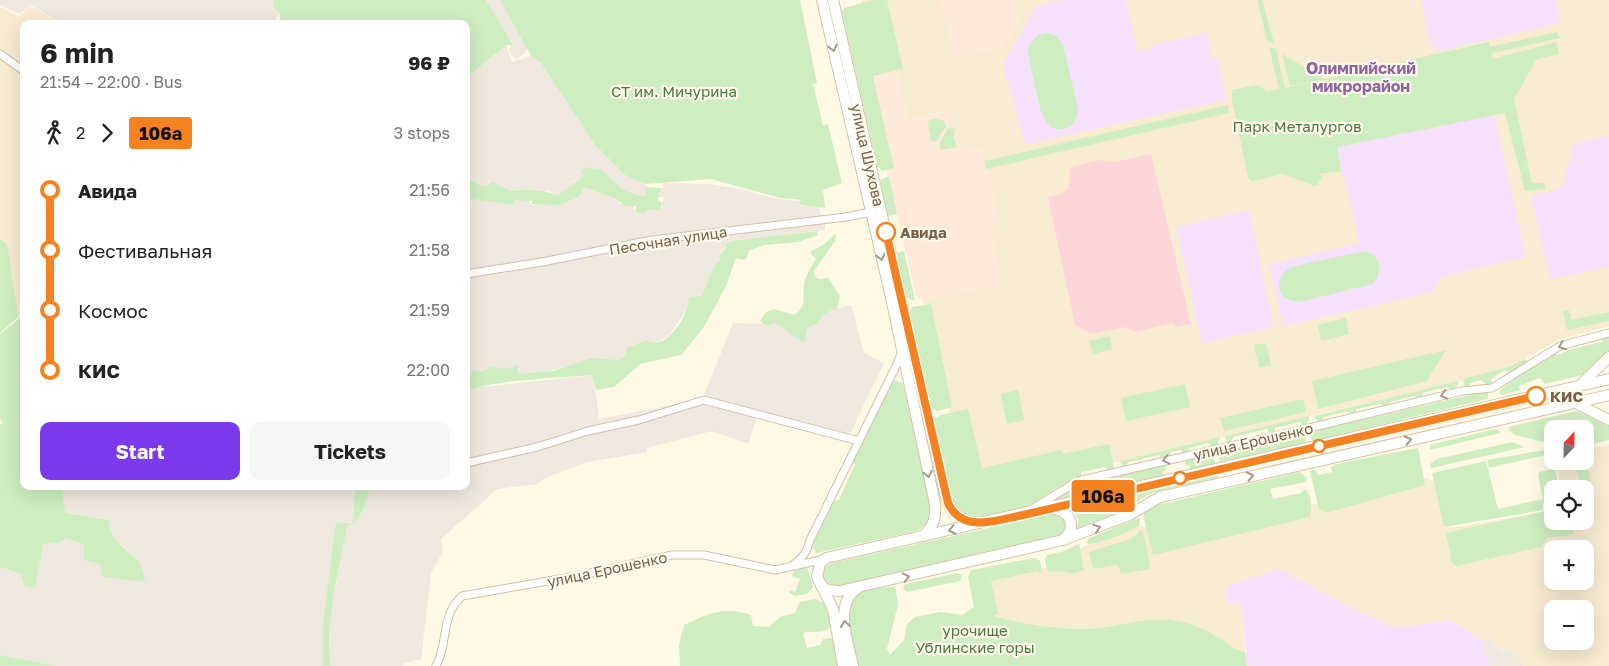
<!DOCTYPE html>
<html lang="en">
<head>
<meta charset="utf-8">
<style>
  :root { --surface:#fff; --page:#f6f6f6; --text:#222; --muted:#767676; --accent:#7c3aed }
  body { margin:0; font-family:"Golos Text",sans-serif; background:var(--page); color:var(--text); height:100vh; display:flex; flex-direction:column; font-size:19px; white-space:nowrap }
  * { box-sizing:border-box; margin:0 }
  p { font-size:16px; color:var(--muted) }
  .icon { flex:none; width:28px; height:28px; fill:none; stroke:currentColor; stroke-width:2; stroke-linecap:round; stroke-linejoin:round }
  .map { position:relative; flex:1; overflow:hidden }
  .sheet { position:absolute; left:20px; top:20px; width:450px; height:470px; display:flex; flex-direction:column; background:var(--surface); border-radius:10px; box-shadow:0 5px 20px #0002 }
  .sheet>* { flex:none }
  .badge { padding:0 10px; border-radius:4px; font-size:18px; line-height:32px }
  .needle { width:32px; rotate:22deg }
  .controls { position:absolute; left:1544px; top:420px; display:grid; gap:10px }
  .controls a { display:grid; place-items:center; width:50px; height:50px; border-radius:10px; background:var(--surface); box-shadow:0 5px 20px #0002; font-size:25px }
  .map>.badge { position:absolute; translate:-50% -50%; box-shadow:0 0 0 2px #fff }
  .legs { display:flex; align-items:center; gap:8px; height:55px; padding:0 20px; font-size:16px }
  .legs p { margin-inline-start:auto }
  .head { display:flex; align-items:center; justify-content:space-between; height:85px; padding:0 20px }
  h1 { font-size:28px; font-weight:700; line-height:38px }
  .button { display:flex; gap:10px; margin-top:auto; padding:10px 20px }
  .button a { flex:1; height:58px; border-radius:10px; background:var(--accent); color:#fff; font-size:20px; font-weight:700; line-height:58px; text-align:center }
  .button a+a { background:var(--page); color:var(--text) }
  ul { padding:0 20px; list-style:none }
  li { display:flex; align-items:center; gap:18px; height:60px; font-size:19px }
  li i { display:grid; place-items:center; width:8px; height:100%; margin:0 6px; background:currentColor }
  li i::after { content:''; width:12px; height:12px; margin:-6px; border:4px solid; border-radius:50%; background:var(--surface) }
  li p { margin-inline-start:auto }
  li:first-child i { background:linear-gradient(#0000 50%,currentColor 0) }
  li:last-child i { background:linear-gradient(currentColor 50%,#0000 0) }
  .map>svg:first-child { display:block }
  .residential { fill:#f7ebd2; fill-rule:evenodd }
  .commercial { fill:#ffe9d8 }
  .industrial { fill:#eee8df }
  .education { fill:#f5e1fb }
  .medical { fill:#fdd7d7 }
  .green { fill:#ceeec1 }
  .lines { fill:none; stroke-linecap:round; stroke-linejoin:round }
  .street-casing { stroke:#d2c0a9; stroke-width:9 }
  .secondary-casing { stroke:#d8c3a9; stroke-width:12 }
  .street { stroke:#fff; stroke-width:7 }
  .secondary { stroke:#fff; stroke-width:10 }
  .oneway { stroke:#a99787 }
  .line-1-casing { stroke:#fff; stroke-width:11 }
  .line-1 { stroke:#f58220; stroke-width:8 }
  .stop-1-dot { fill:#fff; stroke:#f58220; stroke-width:2.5 }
  .labels { text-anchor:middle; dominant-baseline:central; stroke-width:4.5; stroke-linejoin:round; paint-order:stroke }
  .park-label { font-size:15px; fill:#467b3b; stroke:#fffaed }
  .street-label { font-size:15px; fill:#7b5f47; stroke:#fffaed }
  .stop-label { font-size:15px; font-weight:bold; fill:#7b5f47; stroke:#fffaed; text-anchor:start }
  .neighbourhood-label { font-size:16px; font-weight:bold; fill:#91629f; stroke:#fffaed }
</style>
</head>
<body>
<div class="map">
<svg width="1609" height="666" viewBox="0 0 1609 666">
  <rect width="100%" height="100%" fill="#fef8e5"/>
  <g class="residential">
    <polygon points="861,0 1609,0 1609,326 1560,339 1505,369 1455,382 1112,463 965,484 927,310 922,300 998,286 1001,277 990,232 999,219 984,152 977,147 966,148 957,144 941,112 909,119"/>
    <polygon points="31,6 60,24 24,24 24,319 0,299 0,7 19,16"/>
    <path d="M 1609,445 L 1609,666 L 1523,666 L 1520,657 L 1515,657 L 1512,652 L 1505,653 L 1494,646 L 1491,637 L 1482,640 L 1450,620 L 1397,628 L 1360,612 L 1279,569 L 1239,601 L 1243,618 L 1245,652 L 1233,649 L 1221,640 L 1198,626 L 1178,621 L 1162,619 L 1097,628 L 1044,628 L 991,616 L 987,580 L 997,575 L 1050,567 L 1094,541 L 1130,527 L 1151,526 L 1168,538 L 1427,478 L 1437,483 L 1446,522 L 1452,528 L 1552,511 L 1552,521 L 1585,521 L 1585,489 L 1561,489 L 1556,461 L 1585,461 L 1585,450 ZM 1552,549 L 1585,549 L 1585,581 L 1552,581 ZM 1552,609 L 1585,609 L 1585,641 L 1552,641 Z"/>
  </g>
  <g class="commercial">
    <polygon points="940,0 1015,0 1019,21 1004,48 954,57"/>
    <polygon points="895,64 909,119 941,112 951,117 957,144 966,148 977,147 984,152 999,219 990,233 1001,277 998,286 922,300 916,296 864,74"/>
  </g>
  <g class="industrial">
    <polygon points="0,0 273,0 274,8 279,12 275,21 276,24 62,24 31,5 19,14 0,5"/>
    <polygon points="486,0 500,0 528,47 525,53 517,59 511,55 509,49 513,43 499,25"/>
    <polygon points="506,45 512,62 531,56 541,63 595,145 625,175 645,184 647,187 646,196 628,193 620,189 609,176 584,176 572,183 573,185 568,190 558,195 549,191 543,192 518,189 510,191 492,181 489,185 482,186 466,178 466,78"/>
    <polygon points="664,183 708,184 739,189 778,199 799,201 800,206 818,207 825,223 825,230 729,241 722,251 722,259 714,266 702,296 689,306 670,334 659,342 642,341 633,347 627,347 625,354 618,360 592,360 540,373 518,374 517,366 505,369 481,372 476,370 466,375 466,196 529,199 530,204 537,205 537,200 581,195 582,184 619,196 619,204 634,203 634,209 647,210 647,205 663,208 663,197 658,197 658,188 663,188"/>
    <polygon points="851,305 864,353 884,363 850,434 757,417 748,444 712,431 647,448 647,452 587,462 547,477 536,484 497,489 441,539 443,552 431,573 421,659 405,663 402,666 331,666 330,652 331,612 347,527 353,525 337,522 323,621 323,666 58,666 0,655 0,567 21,574 43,543 59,543 66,538 85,544 131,553 113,538 109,520 66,513 63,504 64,486 355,486 353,524 369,493 367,486 466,486 466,392 472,388 593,375 599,419 705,399 704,395 733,323 754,324 802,318"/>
    <polygon points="1491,637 1494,646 1505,653 1513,652 1515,657 1520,657 1523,666 1489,666 1482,640"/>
  </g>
  <g class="education">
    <polygon points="1062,0 1125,0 1138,51 1152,49 1155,44 1207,33 1212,59 1217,58 1226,100 1025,144 1003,64 1036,6"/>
    <polygon points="1421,0 1555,0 1560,23 1438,51 1437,45 1431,47"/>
    <polygon points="1494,115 1526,257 1442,276 1433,292 1283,326 1269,264 1360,243 1336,147"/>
    <polygon points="1609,136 1609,267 1550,279 1531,196 1562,188 1574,144"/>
    <polygon points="1249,210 1274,327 1202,343 1176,227"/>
    <polygon points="1279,569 1360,612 1397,628 1450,620 1482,640 1489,666 1247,666 1243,618 1239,601 1227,604 1225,591 1229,585"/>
  </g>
  <polygon class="medical" points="1151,154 1191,324 1176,327 1173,323 1136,332 1124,327 1092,334 1075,325 1048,197 1061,194 1069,188 1070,167 1101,160 1115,162"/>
  <g class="green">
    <polygon points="273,0 486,0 513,45 506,45 466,78 466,24 295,24 290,19 289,24 281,24 279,12 274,8"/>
    <polygon points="500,0 800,0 817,83 813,84 823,126 828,124 842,183 823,190 825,208 800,205 799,199 780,198 711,179 645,184 625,175 595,145 541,63 531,56"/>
    <polygon points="873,0 887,0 903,69 873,76 894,168 882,171 877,166 842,12 844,8"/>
    <polygon points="1257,0 1262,0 1274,43 1267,40"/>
    <polygon points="1557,32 1560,38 1492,53 1493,59 1556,42 1559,54 1537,59 1514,99 1532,183 1544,183 1546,189 1525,191 1505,113 1337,147 1341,171 1320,174 1322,180 1318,181 1319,185 1314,186 1283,174 1252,181 1248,177 1232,100 1232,90 1257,85 1267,91 1263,93 1279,89 1269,47 1276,49 1285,88 1319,80 1290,86 1282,54 1325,79 1489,42 1490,47"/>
    <path d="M 1046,33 L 1056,36 L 1063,45 L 1078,109 C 1078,126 1064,133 1050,127 L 1041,112 L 1028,55 C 1028,43 1034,35 1046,33 Z"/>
    <polygon points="1228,105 1229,113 986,169 984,161"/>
    <polygon points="935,118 944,121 946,126 936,142 931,141 928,125 929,120"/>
    <path d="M 948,128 L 956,129 C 952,134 954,141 957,147 L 941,150 L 939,144 Z"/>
    <path d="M 586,167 L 602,170 C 621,186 618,192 645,196 L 647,187 L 661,188 L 661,192 L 658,192 L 658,201 L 663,203 L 659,210 L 648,209 L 645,213 L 636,212 L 636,206 L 624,206 L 617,199 L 587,188 L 583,188 C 581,201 570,198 561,205 L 532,204 L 532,201 L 515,200 L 513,205 L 466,198 L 466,178 L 482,186 L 489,185 L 492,181 L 510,191 C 522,188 547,191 558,195 L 573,185 L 572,184 L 584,176 L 581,170 Z"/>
    <polygon points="889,176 897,214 888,216 880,180"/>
    <path d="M 817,231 L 818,235 L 798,242 L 765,245 L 750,250 L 745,260 L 736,258 L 726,286 L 704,327 L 681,355 L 640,364 L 614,387 L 596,390 L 592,375 C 561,378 491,379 466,392 L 466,375 L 476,370 L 481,372 L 492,366 L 505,369 L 518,365 L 518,374 L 553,371 L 592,358 L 618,360 L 625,355 L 627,347 C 633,347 636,344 641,342 C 649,339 654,344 660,342 C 675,336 689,312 689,297 L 702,296 L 714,266 L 721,259 L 719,257 L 726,247 L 724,246 L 730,241 Z"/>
    <path d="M 836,233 L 835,241 L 814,271 L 815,277 L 820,279 L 828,278 L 840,296 L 837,309 C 827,312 822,313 818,323 L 808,327 L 804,343 L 778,324 L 775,323 L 767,326 L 760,321 L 766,312 L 774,309 L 794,315 C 808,304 802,301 804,286 C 805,276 811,267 816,259 L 811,254 L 811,251 L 823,245 Z"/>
    <polygon points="0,239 7,244 18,317 0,333"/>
    <polygon points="904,251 915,300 911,300 907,297 896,253"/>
    <path d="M 1365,251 L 1375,256 L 1380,267 L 1376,280 L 1372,284 L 1300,302 C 1275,302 1271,276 1294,266 Z"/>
    <polygon points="931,304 952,407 937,411 931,408 910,312 912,307"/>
    <polygon points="1569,310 1571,320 1609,312 1609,321 1567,330 1563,311"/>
    <path d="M 20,318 L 24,322 L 24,486 L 64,486 L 63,504 L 66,513 L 109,520 C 110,526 111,534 115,539 C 130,556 142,557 145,582 L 103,577 L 100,564 L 84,560 L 84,544 L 66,538 L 59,543 L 43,544 L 35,588 L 24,585 L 21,574 L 0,567 L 0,424 L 3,423 L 0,418 L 0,334 Z"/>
    <polygon points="1346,318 1349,334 1321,341 1318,325"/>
    <polygon points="1609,335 1609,353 1586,374 1545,384 1540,378 1519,386 1520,390 1502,395 1499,393 1501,389 1554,353 1558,355 1572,349 1602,342 1604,337"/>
    <polygon points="1109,336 1112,349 1093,354 1089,341"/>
    <polygon points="1266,343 1271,365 1259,368 1254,345"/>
    <polygon points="1446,350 1427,381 1318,409 1312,381"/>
    <polygon points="1525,359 1527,361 1511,373 1505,370 1491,379 1492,383 1486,385 1482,380 1470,383 1470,388 1464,385 1463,379 1506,368"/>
    <path d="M 894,380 L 903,383 L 932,509 C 928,522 926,528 912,532 L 816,553 L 812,545 L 833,501 L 839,500 L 855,464 L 852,462 Z"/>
    <polygon points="1458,381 1458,384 1455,389 1451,391 1447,387 1423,393 1422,399 1418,400 1414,396 1390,402 1389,407 1384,408 1381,404 1356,409 1356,414 1351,415 1348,411 1324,417 1322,422 1317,421 1314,416"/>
    <polygon points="1185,384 1190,407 1126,421 1121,398"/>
    <polygon points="1018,390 1024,420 1007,424 1001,394"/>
    <polygon points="1481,392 1488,393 1488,399 1312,441 1310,432"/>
    <polygon points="1303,399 1306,412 1224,431 1220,418"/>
    <polygon points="968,409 982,468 1062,450 1063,454 1109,444 1114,468 1108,471 1105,467 1081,472 1081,478 1065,483 1026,507 1006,512 971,518 960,513 953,504 934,423 934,419 940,415"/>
    <polygon points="1576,411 1609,425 1609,440 1585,446 1585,429 1552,429 1552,444 1515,435 1509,431 1509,428 1512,426"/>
    <polygon points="1309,416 1309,420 1306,425 1303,426 1300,422 1275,428 1274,432 1270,433 1267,429 1233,437 1231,443 1227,442 1225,436"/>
    <polygon points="1495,429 1500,431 1500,433 1430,450 1430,445"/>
    <polygon points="1304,433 1306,443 1220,462 1218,453"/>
    <polygon points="1220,437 1217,446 1212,447 1209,443 1189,448 1188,452 1183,454 1181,450 1171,452 1170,457 1162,458 1159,455 1128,462 1127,467 1123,467 1120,461"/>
    <polygon points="1512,442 1525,447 1431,468 1430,464 1437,459"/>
    <polygon points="1418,448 1425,485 1326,513 1319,509 1310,472 1312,470 1316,470 1318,475 1332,472 1331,467 1336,464"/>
    <polygon points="1545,450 1545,455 1489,468 1487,460"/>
    <polygon points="1213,453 1215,463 1190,470 1189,465 1186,466 1184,459"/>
    <polygon points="1486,461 1498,509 1543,499 1538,475 1539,472 1555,469 1559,489 1552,489 1552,501 1543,504 1543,510 1444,527 1432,473"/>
    <polygon points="1586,461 1594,495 1585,497 1585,489 1581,489 1575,463"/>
    <polygon points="1165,465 1166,471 1163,472 1164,476 1047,502 1078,485"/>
    <path d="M 1300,472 L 1307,478 L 1306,482 L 1270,489 L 1273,499 L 1301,493 L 1305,489 C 1313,497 1311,507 1310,517 L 1153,555 L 1143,515 L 1148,507 Z"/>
    <polygon points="1218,474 1219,478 1151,493 1145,496 1127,511 1077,529 1078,519 1071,509"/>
    <path d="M 355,486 L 367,486 L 369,493 C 364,505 360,523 347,527 C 339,572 325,620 331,666 L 323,666 L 323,621 L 336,522 L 353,524 Z"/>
    <polygon points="1545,511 1552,516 1552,521 1560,521 1574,531 1574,534 1547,538 1541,547 1456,566 1452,563 1446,533"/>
    <path d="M 1055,513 L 1064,519 L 1066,524 L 1063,532 L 1058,536 L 840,586 L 830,585 L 822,578 C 821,568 828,564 837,562 Z"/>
    <path d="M 1140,517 L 1139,526 C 1124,534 1105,542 1088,544 L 1087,541 L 1089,538 Z"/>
    <polygon points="1142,530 1145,539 1150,569 1121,574 1118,565 1093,569 1089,552 1131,539"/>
    <path d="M 1079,544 L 1084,570 C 1069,577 1065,569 1052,572 L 1047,570 L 1045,559 L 1047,555 L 1064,551 Z"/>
    <path d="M 1034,558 L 1040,561 L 1042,571 L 1040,573 L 1037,571 L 991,581 L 998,614 L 993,616 C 1027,625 1062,631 1098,628 C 1125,625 1151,616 1177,621 C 1193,623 1206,630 1219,638 C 1230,645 1231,649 1245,652 L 1247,666 L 858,666 C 854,650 837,600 860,592 C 870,588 884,588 895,586 L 898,605 L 887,649 L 890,655 L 904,640 L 907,624 L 915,617 L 940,612 L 962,615 L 974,607 L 968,577 L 971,570 Z"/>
    <polygon points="802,566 807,567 813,587 807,594 794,596 790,593 789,590 795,592 800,579 792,576 794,571"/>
    <polygon points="958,573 962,575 960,581 907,592 903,588 905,584"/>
    <path d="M 816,599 L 825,604 L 831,626 C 825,635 813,630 803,633 L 807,648 L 820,645 L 823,639 L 831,638 L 834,640 L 838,666 L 680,666 L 679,645 L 684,625 C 708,614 724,606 751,615 L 753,626 L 769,627 L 780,617 L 795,613 L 800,602 Z"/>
    <polygon points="0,655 58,666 0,666"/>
  </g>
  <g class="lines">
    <g class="street-casing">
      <g id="street">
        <polyline points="0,54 24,71"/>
        <polyline points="466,274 542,262 652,240 846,217 871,212"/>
        <polyline points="466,463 537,447 588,431 639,420 704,400 859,441"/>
        <polyline points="1032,509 1073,484 1082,480 1305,429 1462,391 1492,388 1560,346 1609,333"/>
        <path d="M 793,565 C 803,558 807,552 810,540 L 898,362 L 902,351"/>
        <path d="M 436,666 C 449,642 440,616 462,596 L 582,575 L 672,555 L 704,555 L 775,570 L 825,559"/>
      </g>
    </g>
    <g class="secondary-casing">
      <g id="secondary">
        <path d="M 822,0 L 890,293 L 934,499 C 937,515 935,525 923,536"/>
        <path d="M 833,0 L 946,497 C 950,512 961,521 977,523"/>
        <polyline points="1581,384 1609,357"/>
        <polyline points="1574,402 1609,420"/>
        <path d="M 1052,508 C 1069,511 1078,525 1064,539"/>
        <polyline points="821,585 827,590 840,591 1063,540 1129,515 1160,497 1609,395"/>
        <polyline points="843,666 833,609 817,577 820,563 826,558 1609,379"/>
        <path d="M 853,666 C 848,643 833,603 858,588"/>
      </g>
    </g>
    <use href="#street" class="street"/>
    <use href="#secondary" class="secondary"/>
  </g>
  <defs><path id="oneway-chevron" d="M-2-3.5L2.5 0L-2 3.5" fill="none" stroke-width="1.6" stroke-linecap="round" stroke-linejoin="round" transform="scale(1.25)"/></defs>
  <g class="oneway">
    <use href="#oneway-chevron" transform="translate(833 48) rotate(77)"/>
    <use href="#oneway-chevron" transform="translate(881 257) rotate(77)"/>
    <use href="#oneway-chevron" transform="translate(1562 346) rotate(156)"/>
    <use href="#oneway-chevron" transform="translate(1444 395) rotate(166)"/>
    <use href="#oneway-chevron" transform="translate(1408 440) rotate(-13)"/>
    <use href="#oneway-chevron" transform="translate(1166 460) rotate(167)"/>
    <use href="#oneway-chevron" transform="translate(928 474) rotate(77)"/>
    <use href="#oneway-chevron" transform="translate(1250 476) rotate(-12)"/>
    <use href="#oneway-chevron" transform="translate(1097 528) rotate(-18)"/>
    <use href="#oneway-chevron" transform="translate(952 530) rotate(168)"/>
    <use href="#oneway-chevron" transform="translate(906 577) rotate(-13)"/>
    <use href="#oneway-chevron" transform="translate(845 624) rotate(-98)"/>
  </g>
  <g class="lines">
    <g class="line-1-casing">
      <path id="line-1" d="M 886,232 L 948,503 C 962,534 997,520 1023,515 L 1536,396"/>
    </g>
    <use href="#line-1" class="line-1"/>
  </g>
  <g class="stop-1-dot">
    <circle cx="886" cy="232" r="9"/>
    <circle cx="1536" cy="396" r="9"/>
    <circle cx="1319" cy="446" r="6"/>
    <circle cx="1180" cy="478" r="6"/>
  </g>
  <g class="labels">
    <g class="park-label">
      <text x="674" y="91">СТ им. Мичурина</text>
      <text x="1297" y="126">Парк Металургов</text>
      <text x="975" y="630">урочище<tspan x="975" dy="17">Ублинские горы</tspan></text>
    </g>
    <g class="street-label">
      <text transform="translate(868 155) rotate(77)">улица Шухова</text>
      <text transform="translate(668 240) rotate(-9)">Песочная улица</text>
      <text transform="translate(1253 441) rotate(-13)">улица Ерошенко</text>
      <text transform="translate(607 569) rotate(-12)">улица Ерошенко</text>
    </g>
    <g class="stop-label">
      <text x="900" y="232">Авида</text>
      <text x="1550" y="396">КИС</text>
    </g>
    <g class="neighbourhood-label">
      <text x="1361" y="68">Олимпийский<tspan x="1361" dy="18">микрорайон</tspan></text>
    </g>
  </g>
</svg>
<div class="controls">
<a><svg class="needle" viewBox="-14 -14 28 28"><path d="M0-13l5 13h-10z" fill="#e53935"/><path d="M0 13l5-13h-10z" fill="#767676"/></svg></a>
<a><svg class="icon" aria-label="locate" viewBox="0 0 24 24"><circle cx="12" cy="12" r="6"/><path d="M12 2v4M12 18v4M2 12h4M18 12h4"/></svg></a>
<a>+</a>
<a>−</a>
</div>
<b class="badge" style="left:1103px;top:496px;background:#f58220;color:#111">106а</b>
<section class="sheet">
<div class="head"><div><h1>6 min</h1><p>21:54 – 22:00 · Bus</p></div><b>96 ₽</b></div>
<div class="legs"><svg class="icon" aria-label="walk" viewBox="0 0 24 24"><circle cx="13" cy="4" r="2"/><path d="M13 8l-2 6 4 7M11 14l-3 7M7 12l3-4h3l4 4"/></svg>2<svg class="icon" aria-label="forward" viewBox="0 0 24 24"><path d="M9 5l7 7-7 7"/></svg><b class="badge" style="background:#f58220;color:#111">106а</b><p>3 stops</p></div>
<ul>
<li><i style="color:#f58220"></i><b>Авида</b><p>21:56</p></li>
<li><i style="color:#f58220"></i><span>Фестивальная</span><p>21:58</p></li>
<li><i style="color:#f58220"></i><span>Космос</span><p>21:59</p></li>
<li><i style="color:#f58220"></i><b>КИС</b><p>22:00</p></li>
</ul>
<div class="button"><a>Start</a><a>Tickets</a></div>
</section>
</div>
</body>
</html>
